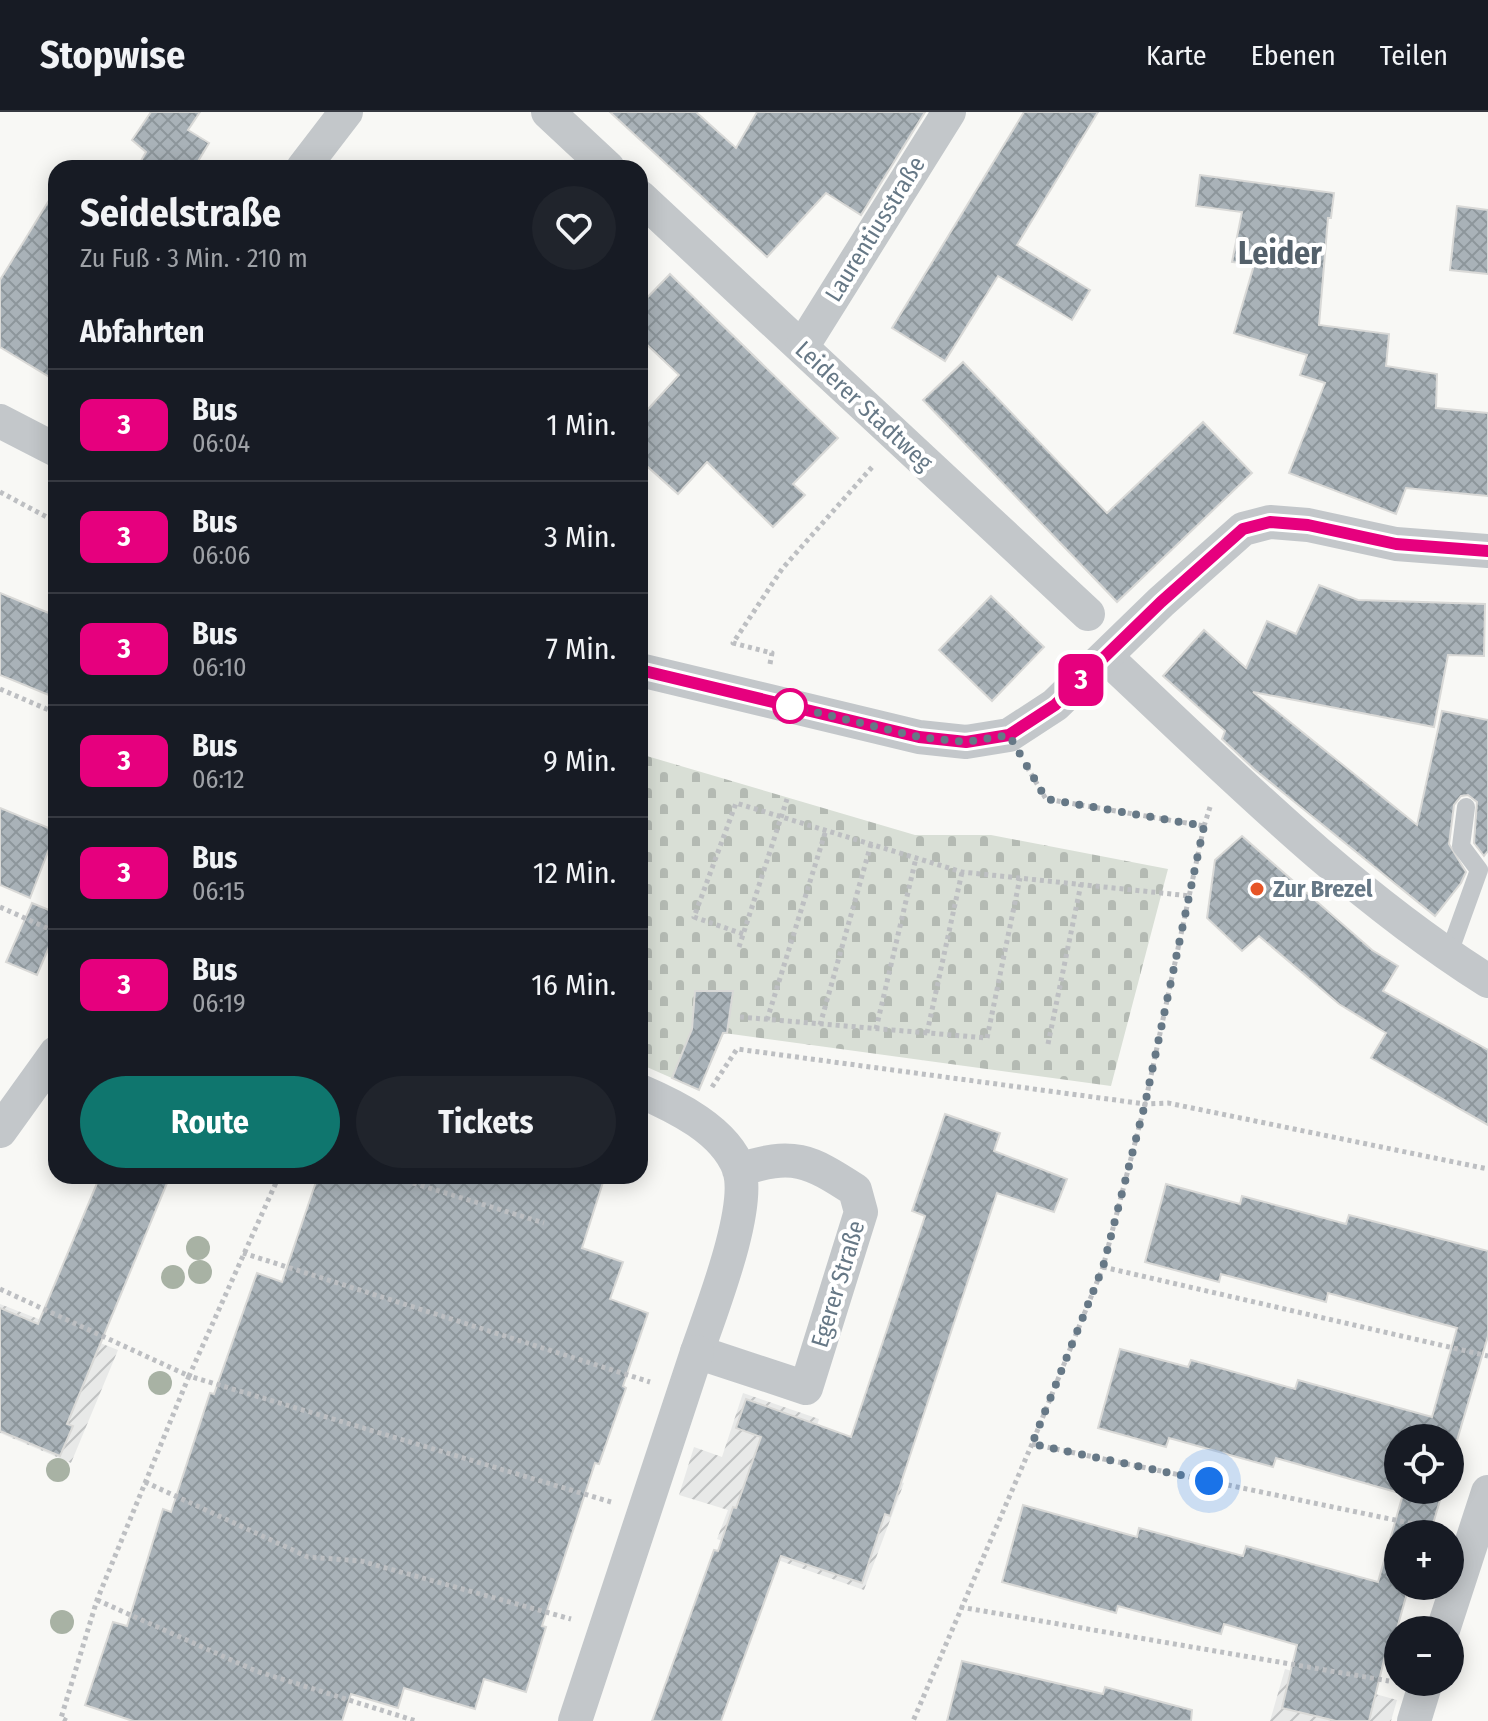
<!DOCTYPE html>
<html lang="de">
<head>
<meta charset="utf-8">
<style>
  :root { --surface:#171b24; --page:#20242c; --text:#f1f3f6; --muted:#9ea1a6; --line:#363941; --accent:#0f766e }
  body { margin:0; font-family:"Fira Sans Condensed",sans-serif; background:var(--page); color:var(--text); height:100vh; display:flex; flex-direction:column; font-size:30px; white-space:nowrap }
  * { box-sizing:border-box; margin:0 }
  p { font-size:26px; color:var(--muted) }
  .icon { flex:none; width:44px; height:44px; fill:none; stroke:currentColor; stroke-width:2; stroke-linecap:round; stroke-linejoin:round }
  .map { position:relative; flex:1; overflow:hidden }
  .sheet { position:absolute; left:48px; top:48px; width:600px; height:1024px; display:flex; flex-direction:column; background:var(--surface); border-radius:24px; box-shadow:0 4px 20px #0003 }
  .sheet>* { flex:none }
  .badge { padding:0 16px; border-radius:12px; font-size:28px; line-height:52px }
  .tools { position:absolute; left:1384px; top:1312px; display:grid; gap:16px }
  .tools a { display:grid; place-items:center; width:80px; height:80px; border-radius:50%; background:var(--surface); box-shadow:0 4px 20px #0003; font-size:40px }
  .you { position:absolute; width:40px; height:40px; margin:-20px; border:6px solid #fff; border-radius:50%; background:#1a73e8; box-shadow:0 0 0 12px #1a73e833 }
  .map>.badge { position:absolute; translate:-50% -50%; box-shadow:0 0 0 4px #fff }
  h2 { padding:0 32px; font-size:30px; line-height:72px }
  .round { display:grid; place-items:center; flex:none; width:84px; height:84px; border-radius:42px; background:var(--page) }
  .summary { display:flex; align-items:center; justify-content:space-between; height:136px; padding:0 32px }
  h1 { font-size:38px; font-weight:700; line-height:60px }
  .cta { display:flex; gap:16px; margin-top:auto; padding:16px 32px }
  .cta a { flex:1; height:92px; border-radius:48px; background:var(--accent); color:#fff; font-size:32px; font-weight:700; line-height:92px; text-align:center }
  .cta a+a { background:var(--page); color:var(--text) }
  ul { padding:0; list-style:none }
  li { display:flex; align-items:center; gap:24px; height:112px; padding:0 32px; border-top:2px solid var(--line) }
  li div { flex:1 }
  li b { display:block; font-size:30px }
  li em { font-style:normal }
  li .badge { min-width:88px; font-weight:700; text-align:center }
  header { display:flex; align-items:center; gap:48px; box-sizing:border-box; height:112px; padding:0 40px; background:var(--surface); border-bottom:2px solid var(--line) }
  header strong { font-size:38px }
  nav { display:flex; gap:44px; margin-inline-start:auto; font-size:28px }
  .map>svg:first-child { display:block }
  .industrial { fill:url(#industrial-furrows) }
  .cemetery { fill:url(#cemetery-stones) }
  .building { fill:url(#building-cross-hatch); stroke:#d9d9d7; stroke-width:2 }
  .lines { fill:none; stroke-linecap:round; stroke-linejoin:round }
  .path { stroke:#bdbfc2; stroke-width:5; stroke-dasharray:4 4; stroke-linecap:butt }
  .lane { stroke:#c3c7ca; stroke-width:18 }
  .street { stroke:#c3c7ca; stroke-width:34 }
  .tree { fill:#a8b2a4 }
  .line-casing { stroke:#fff; stroke-width:18 }
  .line { stroke:#e6007e; stroke-width:12 }
  .walk { stroke:#667886; stroke-width:8; stroke-dasharray:0 14.4 }
  .stop-dot { fill:#fff; stroke:#e6007e; stroke-width:4 }
  .poi-dot { fill:#e65426; stroke:#fff; stroke-width:3 }
  .labels { text-anchor:middle; dominant-baseline:central; stroke-width:8; stroke-linejoin:round; paint-order:stroke }
  .street-label { font-size:24px; fill:#667886; stroke:#fff }
  .poi-label { font-size:24px; font-weight:bold; fill:#667886; stroke:#fff; text-anchor:start }
  .district-label { font-size:32px; font-weight:bold; fill:#54616b; stroke:#fff }
</style>
</head>
<body>
<header>
<strong>Stopwise</strong>
<nav><a>Karte</a><a>Ebenen</a><a>Teilen</a></nav>
</header>
<div class="map">
<svg width="1488" height="1609" viewBox="0 0 1488 1609">
  <defs>
    <pattern id="industrial-furrows" width="10" height="10" patternUnits="userSpaceOnUse" patternTransform="scale(2)"><rect width="10" height="10" fill="#e8e9e8"/><path d="M-1 1l2-2M0 10L10 0M9 11l2-2" fill="none" stroke="#c0c2c2"/></pattern>
    <pattern id="cemetery-stones" width="16" height="16" patternUnits="userSpaceOnUse" patternTransform="scale(2)"><rect width="16" height="16" fill="#d9dfd6"/><path d="M2 7V4a2 2 0 0 1 4 0v3zM10 15v-3a2 2 0 0 1 4 0v3z" fill="#b4bab3"/></pattern>
    <pattern id="building-cross-hatch" width="8" height="8" patternUnits="userSpaceOnUse" patternTransform="scale(2)"><rect width="8" height="8" fill="#a9b2b8"/><path d="M0 0l8 8M0 8l8-8" fill="none" stroke="#8d969b"/></pattern>
  </defs>
  <rect width="100%" height="100%" fill="#f8f8f5"/>
  <g class="industrial">
    <polygon points="0,1192 118,1238 71,1351 0,1321"/>
    <polygon points="743,1281 819,1307 811,1336 904,1371 864,1478 717,1427 728,1398 679,1383 694,1335 722,1345"/>
    <polygon points="1285,1557 1397,1588 1391,1609 1270,1609"/>
  </g>
  <polygon class="cemetery" points="640,642 915,723 991,723 1168,757 1111,974 724,921 699,978 640,952"/>
  <g class="building">
    <polygon points="151,0 200,0 188,18 209,31 194,56 137,56 146,40 132,28"/>
    <polygon points="610,0 696,0 736,36 757,0 925,0 861,103 826,81 767,145"/>
    <polygon points="1024,0 1098,0 1017,133 1090,178 1072,208 998,164 945,249 892,216"/>
    <polygon points="1200,63 1334,81 1331,106 1328,106 1319,213 1389,222 1386,254 1437,262 1436,296 1488,301 1488,384 1406,376 1396,402 1289,361 1325,271 1300,263 1307,243 1234,221 1254,153 1232,150 1242,100 1196,94"/>
    <polygon points="56,77 56,269 0,235 0,168"/>
    <polygon points="1457,94 1488,98 1488,162 1450,158"/>
    <polygon points="670,162 838,326 793,372 805,383 773,415 707,350 678,382 640,348 640,306 679,263 640,226 640,193"/>
    <polygon points="963,250 1107,401 1203,310 1252,361 1117,490 923,288"/>
    <polygon points="1319,473 1358,488 1485,492 1484,544 1448,543 1434,615 1253,580 1417,713 1442,599 1488,608 1488,739 1484,744 1474,731 1477,690 1468,683 1461,684 1454,693 1449,732 1466,760 1461,771 1435,804 1254,657 1222,627 1225,619 1163,564 1204,518 1246,556 1267,509 1296,522"/>
    <polygon points="0,481 56,504 56,586 0,563"/>
    <polygon points="991,484 1044,535 992,589 939,538"/>
    <polygon points="0,696 56,719 30,786 0,773"/>
    <polygon points="1242,724 1372,838 1398,854 1383,879 1488,938 1488,1013 1371,946 1386,921 1339,892 1259,824 1242,839 1207,806 1215,748"/>
    <polygon points="32,791 56,801 56,819 37,863 6,850"/>
    <polygon points="695,879 733,879 727,921 723,921 699,978 672,966 692,917"/>
    <polygon points="945,1002 1000,1021 994,1039 1067,1067 1054,1100 997,1081 890,1404 885,1402 862,1471 781,1444 721,1609 652,1609 714,1438 718,1439 733,1395 736,1396 761,1325 736,1316 746,1287 851,1325 925,1104 912,1099"/>
    <polygon points="100,1064 170,1064 67,1312 73,1314 60,1344 0,1319 0,1196 38,1212"/>
    <polygon points="318,1064 605,1064 582,1136 623,1150 610,1187 648,1201 623,1274 626,1276 599,1352 595,1351 542,1514 546,1515 526,1580 484,1567 475,1597 404,1576 398,1596 351,1582 342,1609 133,1609 85,1593 113,1510 127,1514 163,1397 171,1400 210,1281 214,1282 257,1161 282,1170"/>
    <polygon points="1166,1072 1240,1092 1242,1084 1346,1112 1349,1103 1488,1139 1488,1224 1450,1352 1450,1326 1398,1326 1398,1378 1443,1378 1430,1422 1398,1422 1398,1474 1409,1474 1389,1545 1385,1544 1369,1609 1336,1609 1282,1596 1297,1533 1224,1512 1221,1522 1118,1494 1116,1501 1002,1470 1023,1393 1137,1425 1139,1416 1243,1444 1246,1434 1378,1470 1403,1382 1276,1346 1273,1355 1169,1326 1166,1335 1098,1316 1120,1237 1188,1255 1191,1248 1295,1277 1298,1268 1432,1305 1457,1216 1328,1181 1326,1190 1221,1162 1219,1170 1145,1150"/>
    <polygon points="962,1549 1103,1582 1105,1575 1192,1598 1191,1609 947,1609"/>
  </g>
  <g class="lines">
    <g class="path">
      <polyline points="0,380 56,410"/>
      <polyline points="770,552 772,541 733,531 782,457 873,354"/>
      <polyline points="0,577 56,601"/>
      <polyline points="1027,655 1046,687 1204,714 1145,992 1168,991 1488,1057"/>
      <polyline points="1204,714 1211,692"/>
      <polyline points="0,795 56,820"/>
      <polyline points="743,822 694,805 736,691 962,760 1190,784"/>
      <polyline points="739,835 787,687"/>
      <polyline points="740,905 987,926 1020,766"/>
      <polyline points="767,908 826,718"/>
      <polyline points="820,913 871,732"/>
      <polyline points="876,917 916,746"/>
      <polyline points="927,921 962,760"/>
      <polyline points="1048,932 1081,772"/>
      <polyline points="712,975 737,937 1145,992 1103,1155 1032,1332 913,1609"/>
      <polyline points="279,1064 189,1264 611,1390"/>
      <polyline points="390,1064 544,1111"/>
      <polyline points="243,1141 650,1270"/>
      <polyline points="1103,1155 1488,1244"/>
      <polyline points="0,1177 189,1264 97,1488 61,1606 67,1609"/>
      <polyline points="1032,1332 1438,1417"/>
      <polyline points="145,1370 308,1445 361,1449 571,1507"/>
      <polyline points="97,1488 256,1559 416,1609"/>
      <polyline points="960,1495 1389,1569"/>
    </g>
    <polyline class="lane" points="1448,844 1479,758 1461,734 1466,695"/>
    <g class="street">
      <polyline points="548,0 608,56"/>
      <polyline points="303,56 346,0"/>
      <polyline points="640,85 1088,502"/>
      <polyline points="802,235 949,0"/>
      <polyline points="0,309 56,338"/>
      <path d="M 1106,545 C 1228,659 1346,779 1488,869"/>
      <polyline points="640,558 919,625 966,630 1009,623 1055,593 1161,490 1243,417 1270,410 1308,413 1396,432 1488,439"/>
      <path d="M 640,979 C 675,994 725,1018 739,1057 C 752,1096 711,1199 697,1240 L 806,1276 L 861,1100 L 855,1078 C 809,1048 793,1040 739,1058"/>
      <polyline points="0,1019 56,941"/>
      <polyline points="1443,1518 1488,1380"/>
      <polyline points="575,1609 697,1240"/>
      <polyline points="1414,1609 1426,1570"/>
    </g>
  </g>
  <g class="tree">
    <circle cx="198" cy="1136" r="12"/>
    <circle cx="200" cy="1160" r="12"/>
    <circle cx="173" cy="1165" r="12"/>
    <circle cx="160" cy="1271" r="12"/>
    <circle cx="58" cy="1358" r="12"/>
    <circle cx="62" cy="1510" r="12"/>
  </g>
  <g class="lines">
    <g class="line-casing">
      <polyline id="line" points="640,558 919,625 966,630 1009,623 1055,593 1161,490 1243,417 1270,410 1308,413 1396,432 1488,439"/>
    </g>
    <use href="#line" class="line"/>
    <polyline class="walk" points="790,594 919,625 966,630 1009,623 1046,687 1204,714 1145,992 1103,1155 1032,1332 1209,1369"/>
  </g>
  <circle class="stop-dot" cx="790" cy="594" r="16"/>
  <circle class="poi-dot" cx="1257" cy="777" r="8"/>
  <g class="labels">
    <g class="street-label">
      <text transform="translate(875 117) rotate(-58)">Laurentiusstraße</text>
      <text transform="translate(864 294) rotate(43)">Leiderer Stadtweg</text>
      <text transform="translate(838 1172) rotate(-73)">Egerer Straße</text>
    </g>
    <g class="poi-label">
      <text x="1273" y="777">Zur Brezel</text>
    </g>
    <g class="district-label">
      <text x="1280" y="141">Leider</text>
    </g>
  </g>
</svg>
<div class="tools">
<a><svg class="icon" aria-label="locate" viewBox="0 0 24 24"><circle cx="12" cy="12" r="6"/><path d="M12 2v4M12 18v4M2 12h4M18 12h4"/></svg></a>
<a>+</a>
<a>−</a>
</div>
<div class="you" style="left:1209px;top:1369px"></div>
<b class="badge" style="left:1081px;top:568px;background:#e6007e;color:#fff">3</b>
<section class="sheet">
<div class="summary"><div><h1>Seidelstraße</h1><p>Zu Fuß · 3 Min. · 210 m</p></div><a class="round"><svg class="icon" aria-label="heart" viewBox="0 0 24 24"><path d="M12 20l-8-8c-3-5 5-10 8-4 3-6 11-1 8 4z"/></svg></a></div>
<h2>Abfahrten</h2>
<ul>
<li><span class="badge" style="background:#e6007e;color:#fff">3</span><div><b>Bus</b><p>06:04</p></div><em>1 Min.</em></li>
<li><span class="badge" style="background:#e6007e;color:#fff">3</span><div><b>Bus</b><p>06:06</p></div><em>3 Min.</em></li>
<li><span class="badge" style="background:#e6007e;color:#fff">3</span><div><b>Bus</b><p>06:10</p></div><em>7 Min.</em></li>
<li><span class="badge" style="background:#e6007e;color:#fff">3</span><div><b>Bus</b><p>06:12</p></div><em>9 Min.</em></li>
<li><span class="badge" style="background:#e6007e;color:#fff">3</span><div><b>Bus</b><p>06:15</p></div><em>12 Min.</em></li>
<li><span class="badge" style="background:#e6007e;color:#fff">3</span><div><b>Bus</b><p>06:19</p></div><em>16 Min.</em></li>
</ul>
<div class="cta"><a>Route</a><a>Tickets</a></div>
</section>
</div>
</body>
</html>
